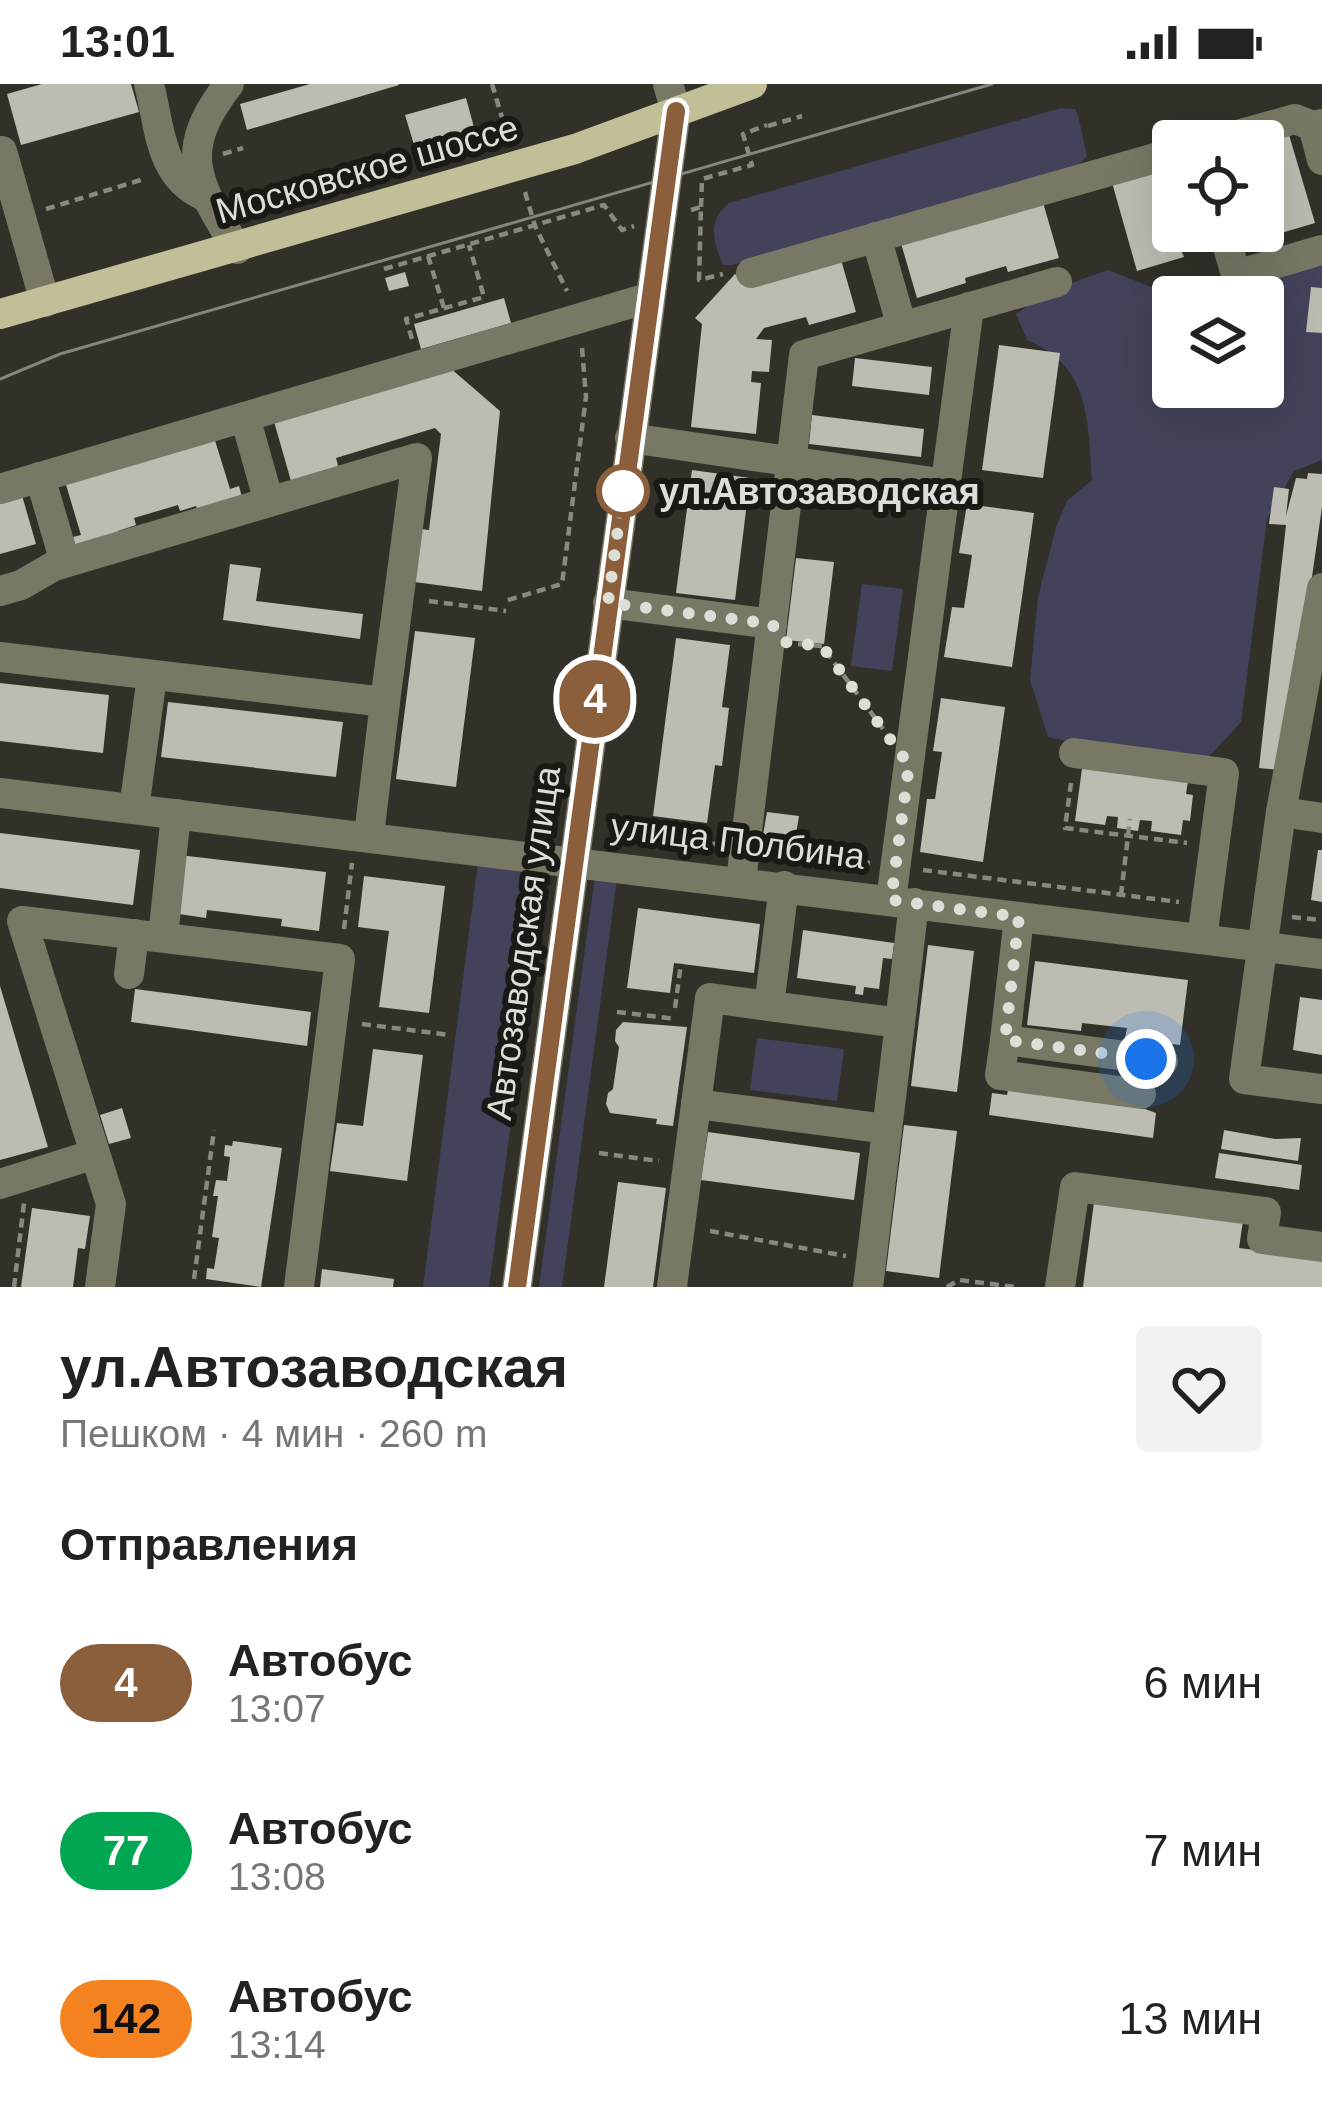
<!DOCTYPE html>
<html lang="ru">
<head>
<meta charset="utf-8">
<style>
  :root { --surface:#fff; --page:#f2f2f2; --text:#222; --muted:#767676 }
  body { margin:0; font-family:Arial,sans-serif; background:var(--page); color:var(--text); height:100vh; display:flex; flex-direction:column; font-size:45px; white-space:nowrap }
  * { box-sizing:border-box; margin:0 }
  p { font-size:39px; color:var(--muted) }
  .icon { flex:none; width:66px; height:66px; fill:none; stroke:currentColor; stroke-width:2; stroke-linecap:round; stroke-linejoin:round }
  .map { position:relative; height:1203px; overflow:hidden }
  .panel { display:flex; flex-direction:column; background:var(--surface); flex:1 }
  .panel>* { flex:none }
  .badge { padding:0 24px; border-radius:39px; font-size:42px; line-height:78px }
  .tools { position:absolute; left:1152px; top:36px; display:grid; gap:24px }
  .tools a { display:grid; place-items:center; width:132px; height:132px; border-radius:12px; background:var(--surface); box-shadow:0 12px 48px #0002; font-size:60px }
  .you { position:absolute; width:60px; height:60px; margin:-30px; border:9px solid #fff; border-radius:50%; background:#1a73e8; box-shadow:0 0 0 18px #1a73e833 }
  .map>.badge { position:absolute; translate:-50% -50%; box-shadow:0 0 0 6px #fff }
  h2 { padding:0 60px; font-size:45px; line-height:108px }
  .round { display:grid; place-items:center; flex:none; width:126px; height:126px; border-radius:12px; background:var(--page) }
  .summary { display:flex; align-items:center; justify-content:space-between; height:204px; padding:0 60px }
  h1 { font-size:57px; font-weight:700; line-height:90px }
  ul { padding:0; list-style:none }
  li { display:flex; align-items:center; gap:36px; height:168px; padding:0 60px }
  li div { flex:1 }
  li b { display:block; font-size:45px }
  li em { font-style:normal }
  li .badge { min-width:132px; font-weight:700; text-align:center }
  .status { display:flex; justify-content:space-between; align-items:center; height:84px; padding:0 60px; background:var(--surface); direction:ltr }
  .status svg { height:33px; fill:currentColor }
  .map>svg:first-child { display:block }
  .green { fill:#42425a; fill-rule:evenodd }
  .building { fill:#bdbcb3 }
  .lines { fill:none; stroke-linecap:round; stroke-linejoin:round }
  .path { stroke:#898983; stroke-width:4.5; stroke-dasharray:9 6; stroke-linecap:butt }
  .minor { stroke:#797865; stroke-width:30 }
  .major { stroke:#c1bf97; stroke-width:30 }
  .tram { stroke:#85857f; stroke-width:3 }
  .line-casing { stroke:#fff; stroke-width:27 }
  .line { stroke:#8b5e3c; stroke-width:18 }
  .walk { stroke:#deded9; stroke-width:12; stroke-dasharray:0 21.6 }
  .stop-dot { fill:#fff; stroke:#8b5e3c; stroke-width:6 }
  .labels { text-anchor:middle; dominant-baseline:central; stroke-width:12; stroke-linejoin:round; paint-order:stroke }
  .street-label { font-size:36px; fill:#deded9; stroke:#191916 }
  .stop-label { font-size:36px; font-weight:bold; fill:#deded9; stroke:#191916; text-anchor:start }
</style>
</head>
<body>
<div class="status"><b>13:01</b><svg viewBox="0 0 49 12"><path d="M0 12V9h3v3zM5 12V6h3v6zM10 12V3h3v9zM15 12V0h3v12zM26 1h20v11H26zM47 4h2v5h-2z"/></svg></div>
<div class="map">
<svg width="1322" height="1203" viewBox="0 0 1322 1203">
  <rect width="100%" height="100%" fill="#31312a"/>
  <g class="green">
    <path d="M 1061,24 L 1075,25 L 1078,31 L 1087,72 L 1078,81 L 732,181 L 723,181 C 713,156 707,137 729,119 Z"/>
    <path d="M 1322,182 L 1322,376 L 1294,387 L 1267,435 L 1241,638 L 1206,676 L 1116,667 L 1048,653 L 1030,596 L 1038,513 L 1056,443 L 1067,417 L 1092,396 C 1088,335 1090,282 1027,256 L 1016,230 L 1049,207 L 1108,186 L 1159,206 L 1215,202 L 1220,205 ZM 1173,213 L 1263,213 L 1263,303 L 1173,303 Z"/>
    <polygon points="862,500 903,505 892,587 851,582"/>
    <path d="M 479,771 C 510,778 542,776 541,814 L 489,1203 L 423,1203 Z"/>
    <polygon points="595,792 617,795 562,1203 539,1203"/>
    <polygon points="757,954 844,965 837,1017 750,1006"/>
  </g>
  <g class="building">
    <polygon points="42,0 131,0 139,28 21,61 7,10"/>
    <polygon points="310,0 399,0 399,1 247,46 240,20"/>
    <polygon points="466,14 475,47 415,64 405,31"/>
    <polygon points="1287,44 1315,139 1267,153 1263,141 1263,57"/>
    <polygon points="1173,77 1173,147 1184,173 1137,187 1111,95"/>
    <polygon points="1042,115 1059,174 1008,188 1006,182 965,194 966,199 917,214 900,156"/>
    <polygon points="840,172 856,228 809,241 806,233 764,244 756,255 772,256 769,288 752,287 751,298 761,299 756,350 691,343 702,240 695,234 735,190 745,199"/>
    <polygon points="405,188 409,202 389,207 385,194"/>
    <polygon points="1311,203 1322,204 1322,249 1306,248"/>
    <polygon points="1190,206 1192,213 1173,213 1173,230 1168,232 1163,214"/>
    <polygon points="504,214 511,239 421,265 414,240"/>
    <polygon points="999,261 1060,269 1043,394 982,386"/>
    <polygon points="855,274 932,283 929,311 852,302"/>
    <polygon points="449,283 500,327 482,507 407,497 413,444 429,446 441,350 435,344 336,374 340,389 293,404 273,334"/>
    <polygon points="812,331 924,345 921,373 809,360"/>
    <polygon points="213,350 230,405 239,402 244,421 200,434 196,422 180,427 178,421 134,434 136,441 118,447 122,457 78,470 73,453 81,451 64,394"/>
    <polygon points="692,386 750,394 735,516 676,509"/>
    <polygon points="1308,389 1322,390 1322,423 1308,521 1300,557 1297,556 1282,686 1259,684 1286,441 1269,440 1274,403 1289,405 1286,432 1296,394 1307,395"/>
    <polygon points="21,408 36,460 0,470 0,414"/>
    <polygon points="857,409 873,411 871,425 855,422"/>
    <polygon points="967,420 1034,429 1012,583 944,573 952,523 964,524 972,471 959,469"/>
    <polygon points="796,474 834,478 824,560 786,556"/>
    <polygon points="230,480 261,484 256,517 363,530 360,555 223,536"/>
    <polygon points="415,547 475,554 456,703 396,695"/>
    <polygon points="676,554 730,561 722,623 729,624 722,682 715,681 707,739 653,732"/>
    <polygon points="0,599 109,611 103,669 0,657"/>
    <polygon points="941,614 1005,623 983,778 920,768 927,715 935,715 942,668 933,667"/>
    <polygon points="168,618 343,638 336,693 161,673"/>
    <polygon points="1083,677 1189,691 1186,710 1193,711 1190,737 1183,736 1181,751 1151,747 1152,737 1140,736 1138,747 1117,744 1118,733 1107,732 1105,741 1075,737"/>
    <polygon points="767,728 799,732 795,756 763,751"/>
    <polygon points="0,749 140,766 133,821 0,804"/>
    <polygon points="1318,766 1322,766 1322,818 1311,816"/>
    <polygon points="179,771 326,788 319,847 281,842 282,835 207,826 206,834 172,829"/>
    <polygon points="364,792 445,802 429,929 379,923 389,847 358,843"/>
    <polygon points="638,824 760,840 754,889 674,879 670,909 627,904"/>
    <polygon points="803,846 894,859 892,875 883,874 879,905 864,903 863,911 855,910 856,902 797,894"/>
    <polygon points="928,861 974,867 957,1008 911,1002"/>
    <polygon points="1035,877 1188,896 1180,961 1125,954 1127,944 1082,939 1081,947 1027,941"/>
    <polygon points="0,902 48,1063 0,1076"/>
    <polygon points="135,905 311,928 307,962 131,938"/>
    <polygon points="1300,913 1322,916 1322,971 1293,966"/>
    <polygon points="623,938 687,943 673,1042 656,1040 657,1035 610,1029 606,1020 608,1009 613,1005 619,963 615,957 616,946"/>
    <polygon points="373,965 423,971 407,1097 330,1087 337,1039 363,1042"/>
    <polygon points="1008,1006 1145,1025 1156,1029 1153,1054 989,1031 992,1009 1007,1011"/>
    <polygon points="122,1024 131,1054 109,1060 100,1031"/>
    <polygon points="904,1041 957,1047 939,1194 886,1187"/>
    <polygon points="1224,1046 1275,1055 1301,1054 1298,1077 1221,1065"/>
    <polygon points="708,1048 860,1069 854,1116 701,1096"/>
    <polygon points="233,1057 282,1064 261,1203 206,1195 207,1184 214,1185 219,1154 212,1153 218,1112 213,1112 216,1096 227,1097 230,1073 224,1072 225,1061 232,1062"/>
    <polygon points="1219,1069 1302,1081 1299,1106 1215,1094"/>
    <polygon points="618,1098 666,1104 653,1203 604,1203"/>
    <polygon points="1094,1118 1243,1137 1239,1164 1322,1174 1322,1203 1083,1203"/>
    <polygon points="32,1124 90,1132 85,1165 78,1164 73,1203 21,1203"/>
    <polygon points="322,1185 394,1195 393,1203 320,1203"/>
  </g>
  <g class="lines">
    <g class="path">
      <polyline points="492,0 506,47"/>
      <polyline points="768,42 802,32"/>
      <polyline points="223,70 243,64"/>
      <polyline points="525,108 535,142 567,207"/>
      <polyline points="701,123 702,95 752,81 743,50 767,41"/>
      <polyline points="46,125 144,95"/>
      <polyline points="691,126 701,123 699,196 723,190"/>
      <polyline points="428,172 444,224"/>
      <polyline points="384,185 604,121 622,146 634,142"/>
      <polyline points="412,255 406,235 484,213 469,161"/>
      <polyline points="508,516 562,500 586,313 582,264"/>
      <polyline points="429,517 506,527"/>
      <polyline points="798,560 822,562 883,645"/>
      <polyline points="1071,699 1065,744 1187,759"/>
      <polyline points="638,750 715,760"/>
      <polyline points="774,767 870,779"/>
      <polyline points="923,786 1179,818"/>
      <polyline points="1121,811 1130,735"/>
      <polyline points="1292,833 1322,836"/>
      <polyline points="344,845 352,779"/>
      <polyline points="675,924 681,879"/>
      <polyline points="617,928 676,935"/>
      <polyline points="362,940 450,951"/>
      <polyline points="599,1069 659,1077"/>
      <polyline points="710,1147 846,1172"/>
      <polyline points="194,1195 214,1046"/>
      <polyline points="14,1203 24,1119"/>
      <polyline points="947,1203 959,1196 1016,1203"/>
    </g>
    <g class="minor">
      <path d="M 149,0 C 160,43 159,92 204,112"/>
      <path d="M 229,0 C 176,68 196,98 237,165"/>
      <polyline points="1313,42 1322,76"/>
      <polyline points="1216,57 1295,35 1313,42 1322,40"/>
      <polyline points="2,67 45,218"/>
      <polyline points="1224,149 1236,191 1322,166"/>
      <polyline points="876,153 902,243"/>
      <polyline points="751,189 1173,69"/>
      <polyline points="245,333 269,418"/>
      <polyline points="630,354 946,400"/>
      <polyline points="40,393 65,478"/>
      <polyline points="0,405 648,214"/>
      <polyline points="1322,504 1281,728 1244,995 1322,1005"/>
      <polyline points="0,507 21,501 54,482 417,374 385,618 0,573"/>
      <polyline points="608,519 772,540"/>
      <polyline points="1074,669 1224,689 1202,855"/>
      <polyline points="0,709 1322,870"/>
      <polyline points="134,725 152,592"/>
      <polyline points="1281,728 1322,734"/>
      <polyline points="369,751 385,618"/>
      <polyline points="741,797 804,271 1057,198"/>
      <polyline points="891,816 969,223"/>
      <polyline points="1019,833 1005,956 1163,977"/>
      <polyline points="163,853 176,730"/>
      <polyline points="129,890 134,850"/>
      <polyline points="769,922 900,939 914,819"/>
      <polyline points="1005,956 1000,991 1141,1010"/>
      <polyline points="696,1020 887,1045"/>
      <polyline points="0,1100 95,1070"/>
      <polyline points="100,1203 111,1120 22,837 340,875 299,1203"/>
      <polyline points="517,1203 676,27 668,0"/>
      <polyline points="672,1203 710,914 769,922 784,802"/>
      <polyline points="868,1203 900,939"/>
      <polyline points="1060,1203 1075,1103 1266,1128 1262,1155 1322,1163"/>
    </g>
    <polyline class="major" points="0,230 575,65 752,0"/>
    <polyline class="tram" points="0,295 60,270 992,0"/>
  </g>
  <g class="lines">
    <g class="line-casing">
      <polyline id="line" points="517,1203 676,27"/>
    </g>
    <use href="#line" class="line"/>
    <polyline class="walk" points="623,407 608,519 772,540 784,558 822,562 909,681 891,816 1019,833 1005,956 1146,975"/>
  </g>
  <circle class="stop-dot" cx="623" cy="407" r="24"/>
  <g class="labels">
    <g class="street-label">
      <text transform="translate(367 85) rotate(-16)">Московское шоссе</text>
      <text transform="translate(738 757) rotate(7)">улица Полбина</text>
      <text transform="translate(523 859) rotate(-82)">Автозаводская улица</text>
    </g>
    <g class="stop-label">
      <text x="659" y="407">ул.Автозаводская</text>
    </g>
  </g>
</svg>
<div class="tools">
<a><svg class="icon" aria-label="locate" viewBox="0 0 24 24"><circle cx="12" cy="12" r="6"/><path d="M12 2v4M12 18v4M2 12h4M18 12h4"/></svg></a>
<a><svg class="icon" aria-label="layers" viewBox="0 0 24 24"><path d="M12 4l9 5-9 5-9-5zM3 14l9 5 9-5"/></svg></a>
</div>
<div class="you" style="left:1146px;top:975px"></div>
<b class="badge" style="left:595px;top:615px;background:#8b5e3c;color:#fff">4</b>
</div>
<section class="panel">
<div class="summary"><div><h1>ул.Автозаводская</h1><p>Пешком · 4 мин · 260 m</p></div><a class="round"><svg class="icon" aria-label="heart" viewBox="0 0 24 24"><path d="M12 20l-8-8c-3-5 5-10 8-4 3-6 11-1 8 4z"/></svg></a></div>
<h2>Отправления</h2>
<ul>
<li><span class="badge" style="background:#8b5e3c;color:#fff">4</span><div><b>Автобус</b><p>13:07</p></div><em>6 мин</em></li>
<li><span class="badge" style="background:#00a651;color:#fff">77</span><div><b>Автобус</b><p>13:08</p></div><em>7 мин</em></li>
<li><span class="badge" style="background:#f58220;color:#111">142</span><div><b>Автобус</b><p>13:14</p></div><em>13 мин</em></li>
</ul>
</section>
</body>
</html>
